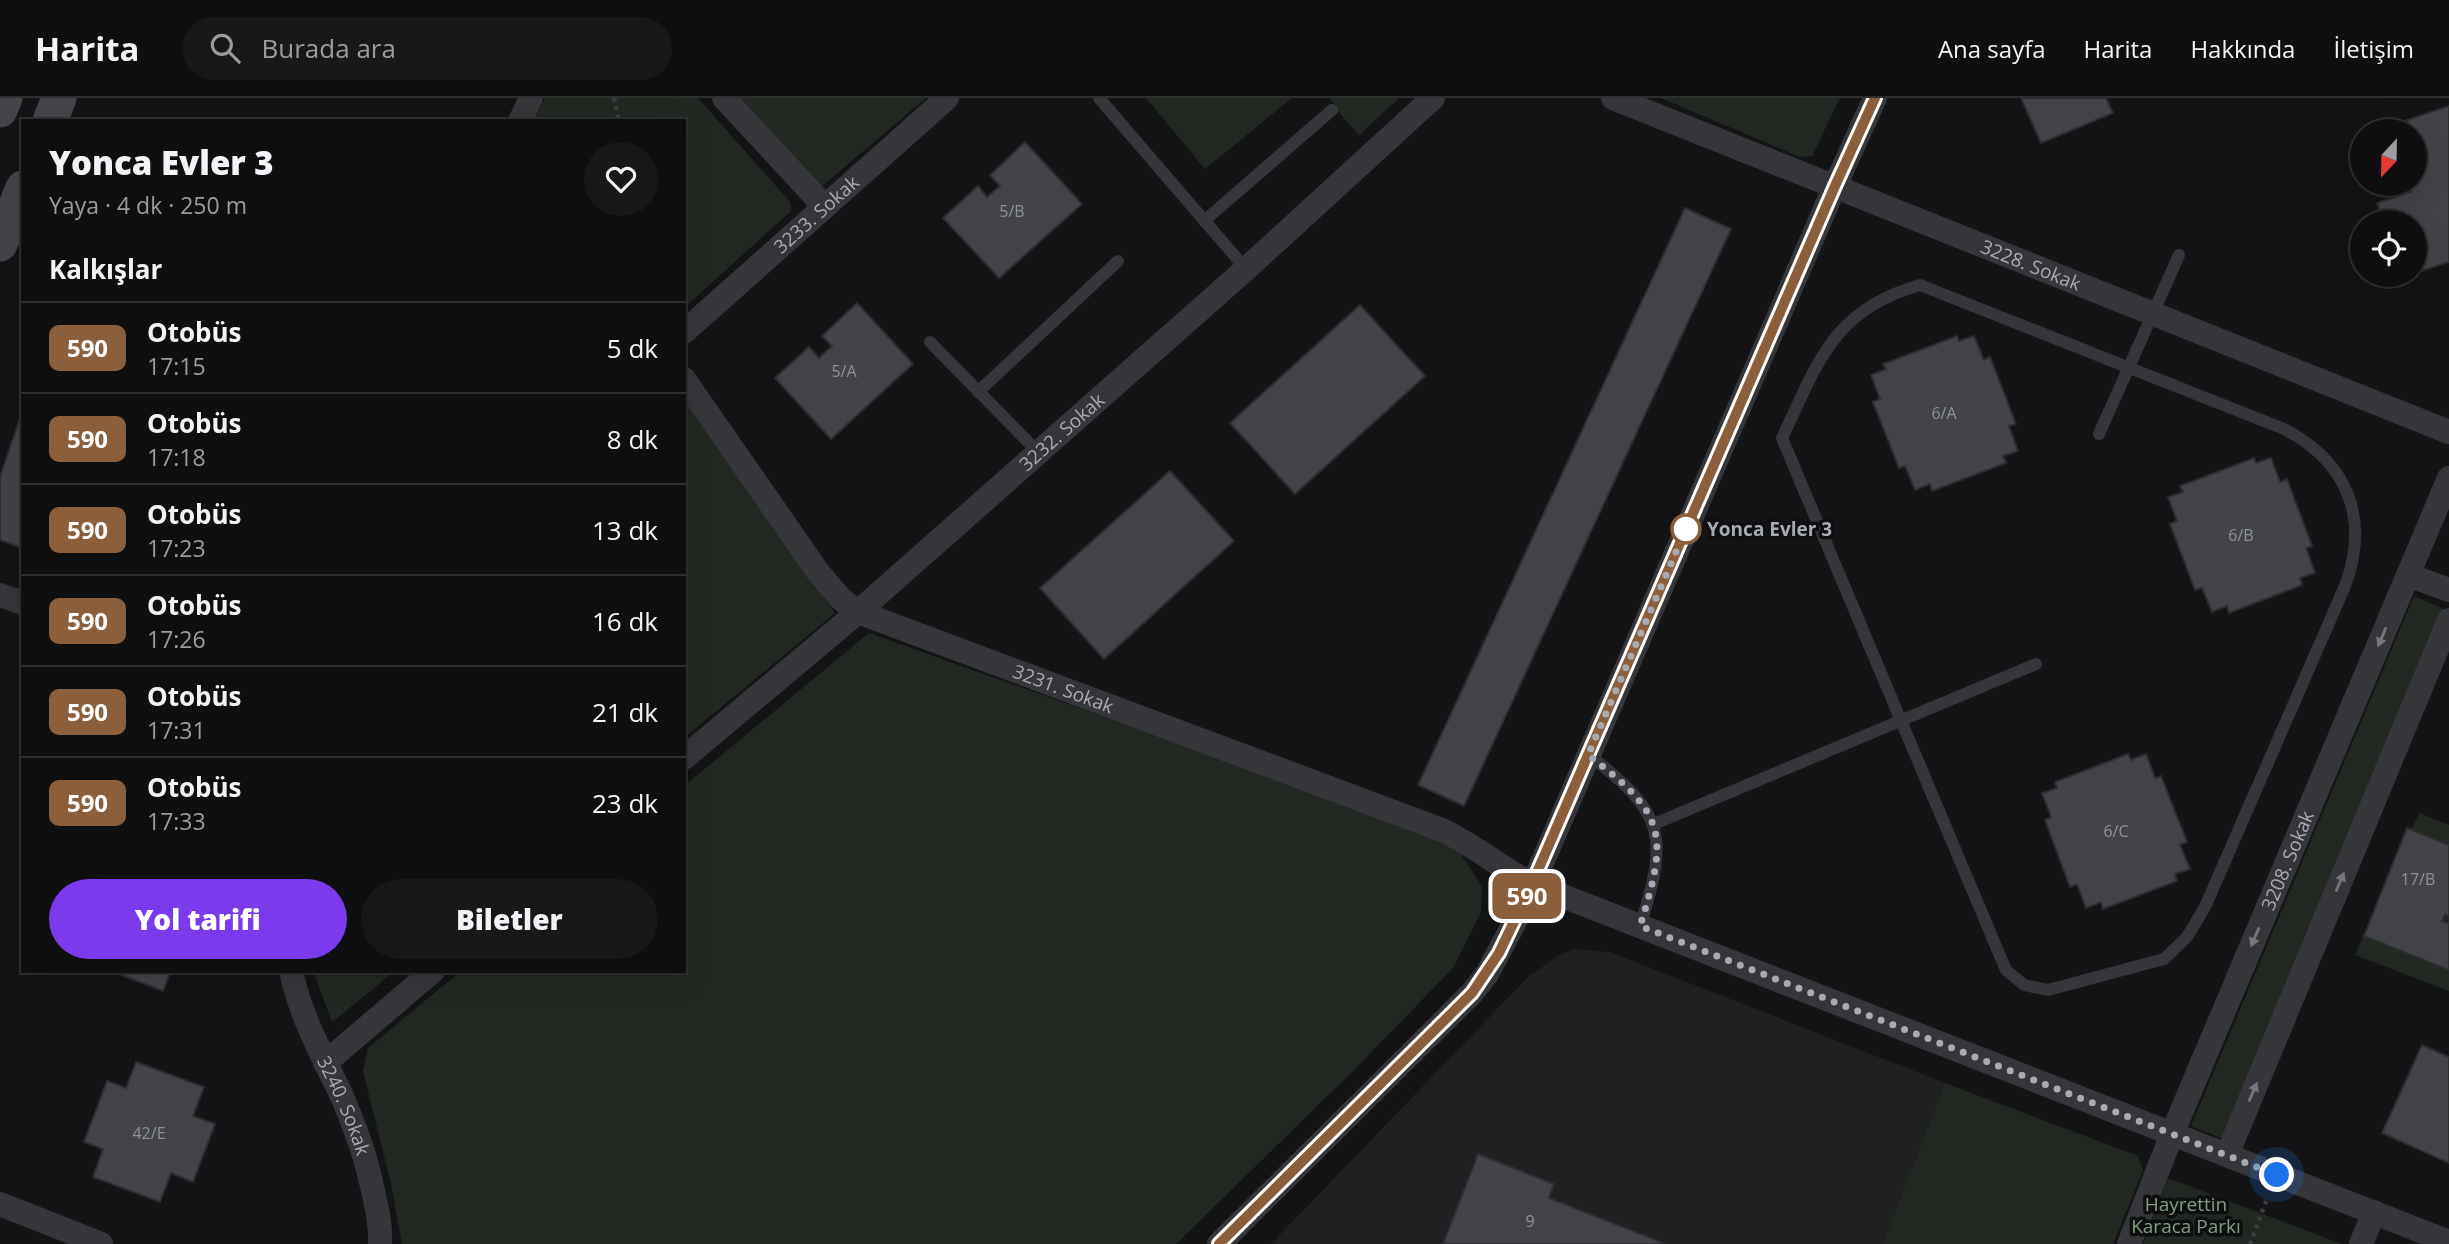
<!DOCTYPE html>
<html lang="tr">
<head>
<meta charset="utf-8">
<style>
  :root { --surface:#0f0f10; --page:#181819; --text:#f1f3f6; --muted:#9b9c9f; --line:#2f2f30; --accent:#7c3aed }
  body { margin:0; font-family:"Open Sans",sans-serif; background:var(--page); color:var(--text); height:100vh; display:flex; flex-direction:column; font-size:26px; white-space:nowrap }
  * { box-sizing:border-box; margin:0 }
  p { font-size:23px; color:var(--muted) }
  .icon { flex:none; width:38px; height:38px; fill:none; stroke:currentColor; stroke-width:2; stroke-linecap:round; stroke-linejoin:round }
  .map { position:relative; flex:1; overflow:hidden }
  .side { position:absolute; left:21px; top:21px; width:665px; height:854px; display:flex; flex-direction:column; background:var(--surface); border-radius:0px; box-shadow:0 7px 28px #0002,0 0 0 2px var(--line) }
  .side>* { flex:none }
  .badge { padding:0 14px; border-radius:10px; font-size:24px; line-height:46px }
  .needle { width:46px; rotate:202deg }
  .fabs { position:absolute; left:2350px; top:21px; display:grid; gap:14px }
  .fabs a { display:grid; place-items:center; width:77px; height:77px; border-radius:50%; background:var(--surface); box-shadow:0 7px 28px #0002,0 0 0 2px var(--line); font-size:35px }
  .you { position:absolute; width:35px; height:35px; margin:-18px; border:5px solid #fff; border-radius:50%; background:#1a73e8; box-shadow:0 0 0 10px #1a73e833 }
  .map>.badge { position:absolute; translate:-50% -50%; box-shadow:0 0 0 4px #fff }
  h2 { padding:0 28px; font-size:26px; line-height:63px }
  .round { display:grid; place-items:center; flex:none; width:74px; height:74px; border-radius:37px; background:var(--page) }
  .overview { display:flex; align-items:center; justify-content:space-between; height:119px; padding:0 28px }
  h1 { font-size:33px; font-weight:800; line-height:52px }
  .cta { display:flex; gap:14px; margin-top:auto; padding:14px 28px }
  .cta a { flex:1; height:80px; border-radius:42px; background:var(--accent); color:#fff; font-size:28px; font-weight:800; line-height:80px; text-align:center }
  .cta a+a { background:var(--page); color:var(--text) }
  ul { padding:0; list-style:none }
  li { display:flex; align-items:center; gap:21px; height:91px; padding:0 28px; border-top:2px solid var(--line) }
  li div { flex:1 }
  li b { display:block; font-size:26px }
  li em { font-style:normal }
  li .badge { min-width:77px; font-weight:700; text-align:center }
  header { display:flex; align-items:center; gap:42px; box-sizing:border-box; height:98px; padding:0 35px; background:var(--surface); border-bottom:2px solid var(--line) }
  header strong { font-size:33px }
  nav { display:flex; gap:38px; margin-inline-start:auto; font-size:24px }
  .search { width:490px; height:63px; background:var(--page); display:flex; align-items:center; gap:18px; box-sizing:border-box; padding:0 24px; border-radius:38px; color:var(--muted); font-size:26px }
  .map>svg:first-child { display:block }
  .built { fill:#202023 }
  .green { fill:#212821 }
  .building { fill:#434449; stroke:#2e2e31; stroke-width:2 }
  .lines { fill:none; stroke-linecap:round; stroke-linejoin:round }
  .path { stroke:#3c3d41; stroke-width:4.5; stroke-dasharray:3.5 5; stroke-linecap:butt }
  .lane { stroke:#36363a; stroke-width:12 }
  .street { stroke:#36363a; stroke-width:24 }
  .secondary { stroke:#44454a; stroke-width:35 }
  .oneway { fill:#74767e }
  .line-casing { stroke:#fff; stroke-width:16 }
  .line { stroke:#8b5e3c; stroke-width:10 }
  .walk { stroke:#a7abb5; stroke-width:7; stroke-dasharray:0 12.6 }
  .stop-dot { fill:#fff; stroke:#8b5e3c; stroke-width:3.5 }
  .labels { text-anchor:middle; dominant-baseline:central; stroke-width:7; stroke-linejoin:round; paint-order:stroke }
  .number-label { font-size:16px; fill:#8e919a }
  .street-label { font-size:19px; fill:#a7abb5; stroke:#0f0f11 }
  .stop-label { font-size:19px; font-weight:bold; fill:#a7abb5; stroke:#0f0f11; text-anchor:start }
  .park-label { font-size:19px; fill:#809e81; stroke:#0f0f11 }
</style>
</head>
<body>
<header>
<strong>Harita</strong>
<div class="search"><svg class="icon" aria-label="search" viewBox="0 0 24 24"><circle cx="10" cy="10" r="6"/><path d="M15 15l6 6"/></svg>Burada ara</div>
<nav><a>Ana sayfa</a><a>Harita</a><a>Hakkında</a><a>İletişim</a></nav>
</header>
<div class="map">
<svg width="2449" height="1146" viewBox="0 0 2449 1146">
  <rect width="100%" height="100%" fill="#141416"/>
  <polygon class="built" points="1575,851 1610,854 1945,985 1882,1146 1271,1146 1528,879 1559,857"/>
  <g class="green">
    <polygon points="545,0 698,0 790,104 791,113 684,210 684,23 534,23"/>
    <polygon points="732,0 926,0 821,89"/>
    <polygon points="1146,0 1292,0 1205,71"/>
    <polygon points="1330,0 1399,0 1359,37 1336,11"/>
    <polygon points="1661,0 1840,0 1812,58 1800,59"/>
    <polygon points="684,297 835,515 684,640"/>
    <polygon points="2414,498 2446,512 2221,1040 2191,1028"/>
    <polygon points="869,535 1211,657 1456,749 1482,788 1481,814 1453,870 1354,972 1176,1146 402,1146 391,1086 363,973 368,950 461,873 684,873 684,688"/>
    <polygon points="2419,715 2449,727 2449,893 2355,857"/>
    <polygon points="313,873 395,873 332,924"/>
    <polygon points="1945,985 2138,1058 2143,1073 2113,1146 1882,1146"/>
    <polygon points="2168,1080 2342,1146 2143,1146"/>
  </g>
  <g class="building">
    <polygon points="2021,0 2106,0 2113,15 2041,45"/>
    <polygon points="2449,8 2449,164 2415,175 2415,124 2384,124 2377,105 2411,94 2415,86 2421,64 2415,46 2415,33 2411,33 2407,22"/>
    <polygon points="1025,44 1082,106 999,180 943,120 978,88 987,99 1000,88 990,77"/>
    <polygon points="1685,110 1731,131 1464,708 1418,687"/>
    <polygon points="857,205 913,266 831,341 775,280 809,249 819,260 832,248 822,238"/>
    <polygon points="1360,207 1425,278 1295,396 1230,325"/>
    <polygon points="1957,238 1959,243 1974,238 1984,262 1990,259 2016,326 2009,328 2018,353 2003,358 2006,365 1932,393 1930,386 1915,392 1905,368 1899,370 1873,304 1880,301 1871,277 1886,271 1883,266"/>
    <polygon points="23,311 23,450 0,442 0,379"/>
    <polygon points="2254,360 2256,365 2271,360 2280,384 2287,381 2312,448 2306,450 2315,475 2300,480 2302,487 2229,515 2227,508 2212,514 2202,490 2195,492 2170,426 2177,423 2168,399 2183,394 2180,388"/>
    <polygon points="1170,373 1234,443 1104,561 1040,490"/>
    <polygon points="2128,656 2131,662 2146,656 2155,680 2161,678 2187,744 2180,747 2190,771 2175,776 2177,783 2103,811 2101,804 2086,810 2077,786 2070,789 2045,722 2051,719 2042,695 2057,690 2055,684"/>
    <polygon points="2407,730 2449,747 2449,818 2445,816 2442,823 2449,825 2449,872 2364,838"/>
    <polygon points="111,873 171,873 163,893"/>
    <polygon points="2422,947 2449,959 2449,1065 2382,1035"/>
    <polygon points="136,964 204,989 193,1018 215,1026 193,1084 171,1075 160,1104 93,1079 103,1051 84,1044 107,983 126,990"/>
    <polygon points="1478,1056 1554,1086 1549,1100 1666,1146 1443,1146"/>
  </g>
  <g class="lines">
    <g class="path">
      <polyline points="614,0 619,23"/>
      <polyline points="684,51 687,55 684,61"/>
      <polyline points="2250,1146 2267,1101"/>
    </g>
    <g class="lane">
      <polyline points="1099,0 1246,171"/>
      <polyline points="1204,123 1332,12"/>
      <path d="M 1920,187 L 2284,331 C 2348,364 2370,421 2345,488 L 2205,809 L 2187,839 L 2164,861 L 2048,892 L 2024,887 L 2006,872 L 1782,340 C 1818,265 1832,212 1920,187 Z"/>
      <polyline points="930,244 1039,355"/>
      <polyline points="978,294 1118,163"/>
      <polyline points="2099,336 2179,157"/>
      <path d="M 1589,657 C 1665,716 1669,737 1640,828"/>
      <polyline points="1654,726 2036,566"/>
    </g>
    <g class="street">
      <polyline points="724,0 825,109"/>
      <path id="s1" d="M 1613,0 L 2449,334"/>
      <polyline points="520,23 531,0"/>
      <path id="s2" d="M 684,234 L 947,0"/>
      <path id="s3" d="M 684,281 L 818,474 L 841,501 L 858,514 L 1442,732 C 1474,747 1501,770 1532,786 L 2449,1144"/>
      <polyline points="2408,477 2449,492"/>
      <polyline points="0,497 23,505"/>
      <path id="s4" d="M 684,660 L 858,514 L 1246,171 L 1433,0"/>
      <path id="s5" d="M 291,873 C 300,916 320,953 339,992 C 354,1025 366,1058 373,1093 C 377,1111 381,1128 380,1146"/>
      <polyline points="325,965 433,873"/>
      <polyline points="2227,1057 2449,522"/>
      <polyline points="0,1106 101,1146"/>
      <polyline points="1219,1146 1472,895 1487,876 1523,809 1835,88 1875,0"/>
      <path id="s6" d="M 2129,1146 L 2172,1036 L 2449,380"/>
      <polyline points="2361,1146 2374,1114"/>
    </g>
    <g class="secondary">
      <polyline points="0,12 5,0"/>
      <polyline points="50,23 59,0"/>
      <polyline points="0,146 23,90"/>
    </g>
  </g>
  <defs><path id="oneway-solid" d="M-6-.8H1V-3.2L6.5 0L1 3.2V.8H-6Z" transform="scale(1.75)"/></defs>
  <g class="oneway">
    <use href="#oneway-solid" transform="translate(2382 539) rotate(113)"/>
    <use href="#oneway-solid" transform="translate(2340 784) rotate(-67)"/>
    <use href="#oneway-solid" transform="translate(2255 839) rotate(113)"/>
    <use href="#oneway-solid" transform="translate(2253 994) rotate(-67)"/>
  </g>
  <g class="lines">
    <g class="line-casing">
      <polyline id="line" points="1219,1146 1472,895 1499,855 1532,786 1835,88 1875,0"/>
    </g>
    <use href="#line" class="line"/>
    <path class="walk" d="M 1686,431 L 1588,657 C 1666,716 1669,736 1640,828 L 2277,1077"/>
  </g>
  <circle class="stop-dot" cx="1686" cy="431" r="14"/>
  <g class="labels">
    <g class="number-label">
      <text x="1012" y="113">5/B</text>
      <text x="844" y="273">5/A</text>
      <text x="1944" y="315">6/A</text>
      <text x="2241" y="437">6/B</text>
      <text x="2116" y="733">6/C</text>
      <text x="2418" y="781">17/B</text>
      <text x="149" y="1035">42/E</text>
      <text x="1530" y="1123">9</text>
    </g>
    <g class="street-label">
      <text stroke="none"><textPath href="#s2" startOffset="177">3233. Sokak</textPath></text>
      <text stroke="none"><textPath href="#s1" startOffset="450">3228. Sokak</textPath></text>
      <text stroke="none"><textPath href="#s4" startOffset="499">3232. Sokak</textPath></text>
      <text stroke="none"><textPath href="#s3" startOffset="511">3231. Sokak</textPath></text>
      <text stroke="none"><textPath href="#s6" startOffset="415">3208. Sokak</textPath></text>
      <text stroke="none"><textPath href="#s5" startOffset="145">3240. Sokak</textPath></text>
    </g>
    <g class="stop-label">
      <text x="1707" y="431">Yonca Evler 3</text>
    </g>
    <g class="park-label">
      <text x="2186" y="1106">Hayrettin<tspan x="2186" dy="22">Karaca Parkı</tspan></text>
    </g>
  </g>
</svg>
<div class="fabs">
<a><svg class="needle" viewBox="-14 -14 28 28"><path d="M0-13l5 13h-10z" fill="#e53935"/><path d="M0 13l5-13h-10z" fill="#9b9c9f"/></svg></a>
<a><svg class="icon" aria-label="locate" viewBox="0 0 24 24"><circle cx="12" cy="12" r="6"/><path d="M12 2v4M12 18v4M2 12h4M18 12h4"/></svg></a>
</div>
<div class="you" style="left:2277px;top:1077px"></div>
<b class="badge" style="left:1527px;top:798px;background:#8b5e3c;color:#fff">590</b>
<section class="side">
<div class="overview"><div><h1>Yonca Evler 3</h1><p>Yaya · 4 dk · 250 m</p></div><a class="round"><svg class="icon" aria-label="heart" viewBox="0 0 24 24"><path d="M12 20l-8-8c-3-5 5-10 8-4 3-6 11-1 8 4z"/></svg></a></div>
<h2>Kalkışlar</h2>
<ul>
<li><span class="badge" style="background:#8b5e3c;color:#fff">590</span><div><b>Otobüs</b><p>17:15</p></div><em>5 dk</em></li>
<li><span class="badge" style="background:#8b5e3c;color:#fff">590</span><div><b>Otobüs</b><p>17:18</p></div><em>8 dk</em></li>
<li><span class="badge" style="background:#8b5e3c;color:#fff">590</span><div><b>Otobüs</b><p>17:23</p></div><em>13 dk</em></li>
<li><span class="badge" style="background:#8b5e3c;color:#fff">590</span><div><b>Otobüs</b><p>17:26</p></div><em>16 dk</em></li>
<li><span class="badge" style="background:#8b5e3c;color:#fff">590</span><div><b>Otobüs</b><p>17:31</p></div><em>21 dk</em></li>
<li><span class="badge" style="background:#8b5e3c;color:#fff">590</span><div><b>Otobüs</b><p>17:33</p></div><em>23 dk</em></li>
</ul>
<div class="cta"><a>Yol tarifi</a><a>Biletler</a></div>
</section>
</div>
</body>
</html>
